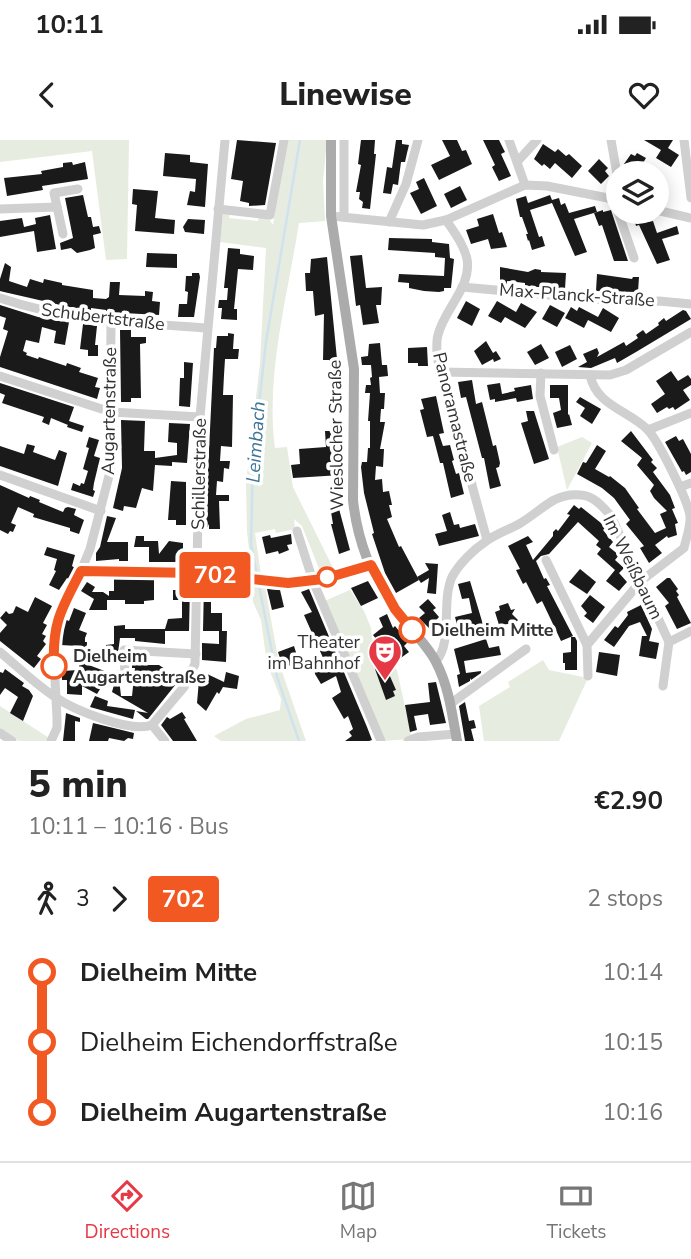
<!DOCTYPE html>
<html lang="en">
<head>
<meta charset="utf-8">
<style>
  :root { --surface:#fff; --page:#f6f6f6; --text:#222; --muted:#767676; --line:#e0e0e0; --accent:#e63946 }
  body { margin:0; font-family:"Nunito Sans",sans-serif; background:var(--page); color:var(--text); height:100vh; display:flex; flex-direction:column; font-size:26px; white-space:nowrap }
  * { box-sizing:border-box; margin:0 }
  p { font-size:23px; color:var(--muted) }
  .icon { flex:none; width:38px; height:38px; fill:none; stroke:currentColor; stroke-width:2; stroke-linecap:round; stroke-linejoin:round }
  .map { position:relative; height:601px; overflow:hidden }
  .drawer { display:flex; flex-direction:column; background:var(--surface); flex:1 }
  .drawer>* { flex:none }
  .badge { padding:0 14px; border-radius:5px; font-size:24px; line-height:46px }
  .fabs { position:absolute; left:606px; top:21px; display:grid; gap:14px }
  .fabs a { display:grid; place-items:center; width:63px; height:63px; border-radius:50%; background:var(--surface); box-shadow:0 4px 18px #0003; font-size:35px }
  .map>.badge { position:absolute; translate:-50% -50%; box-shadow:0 0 0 4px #fff }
  .legs { display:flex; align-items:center; gap:10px; height:77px; padding:0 28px; font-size:23px }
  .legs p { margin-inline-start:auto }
  .overview { display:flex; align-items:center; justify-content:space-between; height:119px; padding:0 28px }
  h1 { font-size:38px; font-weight:800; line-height:52px }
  ul { padding:0 28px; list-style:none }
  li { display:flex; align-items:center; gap:24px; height:70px; font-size:26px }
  li i { display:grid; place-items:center; width:10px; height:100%; margin:0 9px; background:currentColor }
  li i::after { content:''; width:18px; height:18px; margin:-9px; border:5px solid; border-radius:50%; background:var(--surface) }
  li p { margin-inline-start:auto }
  li:first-child i { background:linear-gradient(#0000 50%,currentColor 0) }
  li:last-child i { background:linear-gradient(currentColor 50%,#0000 0) }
  .status { display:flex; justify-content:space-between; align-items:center; height:49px; padding:0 35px; background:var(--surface); direction:ltr }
  .status svg { height:19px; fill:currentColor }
  header { display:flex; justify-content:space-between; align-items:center; height:91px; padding:0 28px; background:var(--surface); font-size:32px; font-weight:800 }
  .dock { display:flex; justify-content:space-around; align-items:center; height:98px; border-top:2px solid var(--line); background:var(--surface); font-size:19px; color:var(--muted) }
  .dock a { display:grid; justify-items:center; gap:4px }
  .dock .active { color:var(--accent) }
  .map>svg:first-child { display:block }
  .green { fill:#e6ecdf }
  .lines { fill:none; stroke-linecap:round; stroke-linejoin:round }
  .stream { stroke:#cfe2ee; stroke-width:2.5 }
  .building { fill:#1a1a1a }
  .minor { stroke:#d0d0d0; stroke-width:9 }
  .major { stroke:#ababab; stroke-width:10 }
  .line-1-casing { stroke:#fff; stroke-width:16 }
  .line-1 { stroke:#f25922; stroke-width:10 }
  .stop-1-dot { fill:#fff; stroke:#f25922; stroke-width:3.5 }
  .labels { text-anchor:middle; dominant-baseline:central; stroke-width:7; stroke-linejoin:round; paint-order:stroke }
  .street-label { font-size:18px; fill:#333; stroke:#fff }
  .stop-label { font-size:18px; font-weight:bold; fill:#333; stroke:#fff; text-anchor:start }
  .poi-label { font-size:18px; fill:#333; stroke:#fff; text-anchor:end }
  .water-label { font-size:19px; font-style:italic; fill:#3f7597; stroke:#fff }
</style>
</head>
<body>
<div class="status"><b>10:11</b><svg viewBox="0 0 49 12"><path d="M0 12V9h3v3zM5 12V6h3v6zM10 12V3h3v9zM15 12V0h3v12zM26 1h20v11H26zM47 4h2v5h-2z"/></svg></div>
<header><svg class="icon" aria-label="back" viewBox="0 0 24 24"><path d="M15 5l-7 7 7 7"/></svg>Linewise<svg class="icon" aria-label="heart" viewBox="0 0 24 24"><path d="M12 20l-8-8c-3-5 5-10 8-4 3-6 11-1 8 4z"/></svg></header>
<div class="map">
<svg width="691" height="601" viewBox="0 0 691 601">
  <rect width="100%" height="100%" fill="#fff"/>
  <g class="green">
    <polygon points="0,0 129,0 127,119 106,120 92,11 0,22"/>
    <path d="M 285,0 L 327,0 L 323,41 L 325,81 L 299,83 C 288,154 265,236 275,308 L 287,307 L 293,347 L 333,428 L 320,431 L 302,386 L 294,379 L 295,389 L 276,393 L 275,389 L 255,393 L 261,435 L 252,434 L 247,392 L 246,343 L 260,223 L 266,108 L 220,102 L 223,74 L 230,73 L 229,78 L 258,81 L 259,76 L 269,79 L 273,85 Z"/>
    <polygon points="582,297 592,303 567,350 557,307"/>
    <polygon points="253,446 265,447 279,523 306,601 221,601 214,596 246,579 280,570 281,559 267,524 261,480 253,462"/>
    <polygon points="350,450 364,471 371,488 372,499 397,530 412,599 381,601 322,462"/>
    <polygon points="543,520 549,530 588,538 559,601 484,601 479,566 510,547 508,542"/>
    <polygon points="0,566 49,598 46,601 19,601 0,590"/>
  </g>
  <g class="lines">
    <polyline class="stream" points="299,601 277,537 251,405 253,319 266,202 300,0"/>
  </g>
  <g class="building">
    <polygon points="237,0 276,3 265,65 249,66 249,63 240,61 243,41 231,39"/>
    <polygon points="361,0 375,0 374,14 376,14 370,69 362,68 363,62 359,59 360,52 356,52 361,25 358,24"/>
    <polygon points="396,0 402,0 402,4 409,5 407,13 405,22 401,22 398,45 393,44 391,54 383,53 387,27 392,28"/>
    <polygon points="442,0 457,0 462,11 466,10 472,24 439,40 431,25 450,16"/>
    <polygon points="483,0 499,0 505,12 501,14 511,36 499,41 492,27 495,25"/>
    <polygon points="644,0 673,0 668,8 679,15 671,27 656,18 661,10"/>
    <polygon points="543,4 555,12 558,9 566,16 569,14 582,26 572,38 555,23 550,29 544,24 542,26 534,19"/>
    <polygon points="165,13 190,15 190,22 208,24 205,67 187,65 190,51 195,52 196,39 163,36"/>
    <polygon points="637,13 646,18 637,33 633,33 624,24 631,14 635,16"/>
    <polygon points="599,19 608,28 605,31 609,36 601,44 588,31"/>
    <polygon points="72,22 73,25 85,22 88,39 42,46 43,50 7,56 4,38 42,34 41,31 63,27 63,23"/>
    <polygon points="424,38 437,66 421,74 410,53 419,49 416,42"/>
    <polygon points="460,46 467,60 451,68 444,54"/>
    <polygon points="133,49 158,51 155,78 175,80 174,94 135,91 137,65 132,64"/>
    <polygon points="83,55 88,77 91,77 93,87 99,86 101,93 93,95 95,108 90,110 77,113 71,108 61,110 60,103 73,98 65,58"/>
    <polygon points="550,55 552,60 559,58 561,65 565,63 569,73 595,66 597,72 574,79 587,112 575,116 552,63 530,70 539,97 542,96 545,106 532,110 529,100 528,101 526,94 528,94 522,77 520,77 516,59 526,56 528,63"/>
    <polygon points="603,70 603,72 611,70 628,121 614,121 602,85 599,86 594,73"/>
    <polygon points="493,74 499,93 502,92 507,107 491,109 488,99 471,104 466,90 479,86 477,79"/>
    <polygon points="50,75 56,109 37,112 34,91 0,97 0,81 22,78 24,87 36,84 35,78"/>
    <polygon points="641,76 644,83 653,81 657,93 677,86 679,94 662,99 670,120 657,124 639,85 636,86 634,78"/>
    <polygon points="188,79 205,80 204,94 185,92 183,87"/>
    <polygon points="389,98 432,99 432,102 449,104 450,118 454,119 451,148 444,148 444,151 439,152 424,151 409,148 409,143 398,142 399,134 444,136 445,118 435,117 435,113 388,110"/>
    <polygon points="228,108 240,109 240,114 254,116 253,130 238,129 234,169 237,169 237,180 221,179 222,168 218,168 219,160 227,160 228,148 224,148"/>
    <polygon points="147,113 177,114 177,128 146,127"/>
    <polygon points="362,115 366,148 382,147 381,165 376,165 379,183 363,185 360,165 356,166 350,116"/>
    <polygon points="327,117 337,219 343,219 343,228 331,228 329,220 323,220 324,174 315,176 313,151 306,151 305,133 310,133 311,119"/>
    <polygon points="5,123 11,127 9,141 27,147 30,139 43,143 44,139 62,143 62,145 93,150 93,158 106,159 109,157 110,142 120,142 119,155 145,156 145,151 153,152 152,161 160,162 159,175 106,172 106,170 91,168 91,171 78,169 4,152 0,151 0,139"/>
    <polygon points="500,127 528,132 535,129 541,130 541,132 566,133 565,149 525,146 525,143 507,141 507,144 500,143"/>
    <polygon points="192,133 199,133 200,137 194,177 178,177 179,164 187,164 188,152 185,151 186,136 192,136"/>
    <polygon points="597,134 632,139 633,137 639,137 638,152 596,151"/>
    <polygon points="466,161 480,169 472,186 457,178"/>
    <polygon points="497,161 516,172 521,163 537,172 525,188 505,177 501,183 488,176"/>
    <polygon points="0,165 38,177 69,182 65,205 54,203 56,191 42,187 39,203 26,200 23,211 27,213 26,215 38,219 39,217 66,226 67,223 81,228 79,232 98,238 95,247 100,248 97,259 0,227 0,217 8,191 3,189 6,178 0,176"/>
    <polygon points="550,165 565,173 557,187 542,179"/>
    <polygon points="571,167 577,171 579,167 598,177 603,168 619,178 611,192 588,180 584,188 565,178"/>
    <polygon points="683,170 686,171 691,179 636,212 617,223 615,218 591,228 578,227 587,222 583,214 597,208 599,213 597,217 624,202 626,206 638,198 636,195 643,190 646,194 659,185 658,183 664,178 666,181"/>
    <polygon points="83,184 97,186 95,205 98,205 98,216 88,216 88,210 80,209"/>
    <polygon points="120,190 131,190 131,197 146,197 146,203 140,204 141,258 131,258 131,262 121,262"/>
    <polygon points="228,193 234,194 233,209 239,209 238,219 225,219 224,235 223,255 233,255 232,307 221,306 220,321 230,321 229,329 224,328 223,342 217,341 216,355 229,355 229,361 219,361 220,389 209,389 209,384 205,391 214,208 216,208 217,196 228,196"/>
    <polygon points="486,201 493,213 496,211 501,219 494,222 493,219 482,225 474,211"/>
    <polygon points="380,203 382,225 387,225 388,236 379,237 380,253 385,253 384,269 381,269 380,282 385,282 380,309 384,309 383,327 376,326 375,340 382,339 383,352 389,351 392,365 389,365 392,377 387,379 399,407 401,406 419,440 396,453 385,433 372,394 374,393 364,353 361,327 362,322 367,322 368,308 370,308 370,281 368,281 370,253 365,253 366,245 371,245 370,238 372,237 371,225 362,225 361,217 368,216 369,204"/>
    <polygon points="541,204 549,218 535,225 527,212"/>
    <polygon points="570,205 577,219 562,227 555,212"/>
    <polygon points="427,207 428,226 418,226 418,223 408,223 408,208"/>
    <polygon points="184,222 193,223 190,267 179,266 180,238 184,238"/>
    <polygon points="671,231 678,241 688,235 691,239 691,245 683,250 690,260 675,270 673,267 669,269 667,267 657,273 651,264 665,254 656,241"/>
    <polygon points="472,240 476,264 482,262 493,306 496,305 500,323 499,327 496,328 501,346 490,349 484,318 482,318 466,257 461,258 458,242"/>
    <polygon points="0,243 74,267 69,281 84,286 82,292 67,287 69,282 68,285 51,278 49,285 42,282 44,277 2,263 5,255 0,253"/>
    <polygon points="500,243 502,254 515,251 514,248 531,245 533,259 517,262 516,258 495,262 495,259 490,260 487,245"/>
    <polygon points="550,245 568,245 568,275 569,274 572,285 557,288 553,273 561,270 559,258 550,258"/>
    <polygon points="436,256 444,293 439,294 443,306 450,305 454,320 452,321 456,334 459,333 464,354 451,358 443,323 440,323 433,296 427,297 420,270 424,269 421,259"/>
    <polygon points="580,257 601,269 592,284 580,276 585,268 576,262"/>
    <polygon points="526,271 534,271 549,319 534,324 521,283 528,281"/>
    <polygon points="121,280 145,281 144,311 155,311 155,318 177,315 177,303 168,302 169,283 190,284 187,323 172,322 172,326 155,325 153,351 142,348 136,368 124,366 123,371 113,368 122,328"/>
    <polygon points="325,291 341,291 341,335 293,338 291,325 300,324 299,309 326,307"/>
    <polygon points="631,291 653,320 651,322 657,328 653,332 670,355 675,368 672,369 678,383 675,384 677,395 668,398 667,396 655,405 662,413 649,423 640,408 644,406 626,384 630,380 614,358 602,348 577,334 583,322 586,323 597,305 606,311 595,329 609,337 610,336 625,348 639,368 637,369 655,393 666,388 660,374 667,371 654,358 650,351 654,345 637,325 642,318 621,301"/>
    <polygon points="676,296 679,301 683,299 691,314 691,332 686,335 684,331 682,332 665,302"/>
    <polygon points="89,297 99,300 94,316 100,318 94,343 93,350 95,351 93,357 71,350 73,343 80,346 81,343 84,344 88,331 83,329 89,308 86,307"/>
    <polygon points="27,304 35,306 33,312 55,320 59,310 67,313 58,346 0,326 0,306 24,314"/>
    <polygon points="171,341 186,342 186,385 176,385 176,380 168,380"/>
    <polygon points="0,345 29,358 30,356 40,360 39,362 63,372 65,368 68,367 76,369 74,375 84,380 79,394 70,391 70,388 33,377 34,374 18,367 11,383 16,385 13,392 10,391 8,394 0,390"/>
    <polygon points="338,365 350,410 339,414 331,384 333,384 330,366"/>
    <polygon points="574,365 579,369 581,367 606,387 603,390 613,402 609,407 619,415 615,420 624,428 619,433 627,442 619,451 606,441 615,430 597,414 601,409 596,405 599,401 578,382 549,414 541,416 536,421 544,439 546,438 550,445 547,446 573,496 561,501 542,461 537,464 526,442 523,444 516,430 520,429 508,406 528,396 533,402 526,405 533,420 553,396 553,392 556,389 558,391 570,375 567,374"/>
    <polygon points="450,372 454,385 459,384 460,388 475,384 479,396 439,406 435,394 447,391 442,375"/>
    <polygon points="107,376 116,378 107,402 128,402 128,421 119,421 119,419 96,421 96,413 100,407"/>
    <polygon points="291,394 292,404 287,405 289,410 279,414 278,411 266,414 262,397 270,395 271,398"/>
    <polygon points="136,396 144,396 144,401 158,401 159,414 169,401 183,403 183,410 190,412 190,422 149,422 149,407 134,407"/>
    <polygon points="47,407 75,415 72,426 75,428 69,439 67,438 59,450 49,445 56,431 54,430 57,419 44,415"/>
    <polygon points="227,409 239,410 240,426 206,424 209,412 226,413"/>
    <polygon points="425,423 438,424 436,454 427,453 429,438 421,443 417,437 429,430"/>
    <polygon points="580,429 596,442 587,454 569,442"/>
    <polygon points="667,438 670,438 678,449 676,451 679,455 677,457 691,483 677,489 665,466 669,463 656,447"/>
    <polygon points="114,439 154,440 154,460 144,461 144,464 125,464 125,460 107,460 107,470 89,470 94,459 81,451 87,442 95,447 92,452 103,452 109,456 109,451 114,451"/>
    <polygon points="368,441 378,458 361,466 351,448"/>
    <polygon points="470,441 484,488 459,492 455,477 472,473 469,458 462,459 458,444"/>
    <polygon points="190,444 189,491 165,491 165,504 135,501 135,498 120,498 117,520 115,523 106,523 106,505 114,504 114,486 125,485 125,489 165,489 168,479 182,478 182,460 173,460 173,450 182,450 182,446"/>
    <polygon points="204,444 211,444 211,448 220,448 220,457 211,457 211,473 222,473 222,491 227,491 226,522 202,520 202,503 219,504 219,491 203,491"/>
    <polygon points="267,449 280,450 284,467 272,470"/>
    <polygon points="309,449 367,587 372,600 369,601 345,601 352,596 349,592 353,589 348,576 344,579 332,558 341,552 336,536 321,544 315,534 314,525 324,520 304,475 312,472 301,452"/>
    <polygon points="590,455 605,467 593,483 584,476 587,473 581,466"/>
    <polygon points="35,457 52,466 43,483 47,485 42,494 46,496 43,501 46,504 37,516 41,519 34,528 0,501 0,493 7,485 0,478 6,471 9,474 13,473 16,466 28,472"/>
    <polygon points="428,459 436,468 433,470 439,477 429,488 419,478 425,473 419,467"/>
    <polygon points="508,463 511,470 515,469 512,474 518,480 515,483 499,485 495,472 500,470 499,466"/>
    <polygon points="641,465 652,489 649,501 659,503 656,519 639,516 642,496 647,496 640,482 629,486 614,507 604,500 615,486 618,488 628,475 627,472"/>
    <polygon points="74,468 86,473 79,490 87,493 85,498 85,502 87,502 86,524 110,533 97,554 82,546 82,555 67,554 67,540 62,540 62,531 79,530 79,506 60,505 64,479 69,481"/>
    <polygon points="387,474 393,488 395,486 408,502 404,506 409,512 398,520 392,519 373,495 383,487 379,478"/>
    <polygon points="571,497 575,497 577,501 577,530 565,530 565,523 563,523 563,513 571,512"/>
    <polygon points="486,499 489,508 499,506 501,515 464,521 466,533 481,531 481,533 471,540 470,538 470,541 459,547 457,535 460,534 454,509"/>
    <polygon points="294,506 299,522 283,528 278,512"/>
    <polygon points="599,512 620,515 617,536 596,532"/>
    <polygon points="132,517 145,518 145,522 149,522 149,525 159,525 180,539 148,579 146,579 136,571 148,573 112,552 118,530 121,556 132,556 135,528 132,528"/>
    <polygon points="381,526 384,533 389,534 396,550 393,551 395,556 386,560 375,529"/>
    <polygon points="5,529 24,543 22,546 29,550 33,556 23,581 10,573 18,557 5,548 0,555 0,532 3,533"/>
    <polygon points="203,532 224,542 226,532 239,536 237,549 223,547 219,554 217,552 206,571 197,563 199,540"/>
    <polygon points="436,542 446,583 430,585 428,574 414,576 417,590 410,592 405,565 430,562 428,543"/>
    <polygon points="95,556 108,561 107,566 135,570 133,579 90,567"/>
    <polygon points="465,562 469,581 474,580 476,588 471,589 474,601 465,601 459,566"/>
    <polygon points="182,572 186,578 184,579 197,601 173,601 161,585 167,577 170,579"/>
    <polygon points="66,573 80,578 80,582 75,581 75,601 63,601"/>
    <polygon points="93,583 134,593 133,599 128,598 124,601 109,598 108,601 89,601"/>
  </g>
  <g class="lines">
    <g class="minor">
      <polyline points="509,0 525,45"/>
      <polyline points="611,0 618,40"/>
      <polyline points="684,0 691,58"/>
      <polyline points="517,22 537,0"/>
      <polyline points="0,69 57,67"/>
      <polyline points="218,69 270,75 284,0"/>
      <polyline points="656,70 691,78"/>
      <polyline points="618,72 634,118"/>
      <polyline points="331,76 423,85 446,80 525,45 547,46 618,60"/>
      <polyline points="344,77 344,0"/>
      <path d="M 446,80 C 454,92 464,105 467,119 C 472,147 444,169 438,195 C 436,201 437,210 437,217 L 487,400"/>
      <polyline points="389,82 406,44 418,0"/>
      <polyline points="63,94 54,53 78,49"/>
      <polyline points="462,147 637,163 659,161 691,164"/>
      <path d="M 0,158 C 67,181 137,183 207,188"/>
      <polyline points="441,232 610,235 626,230 691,192"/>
      <polyline points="541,233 540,256 554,310"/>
      <polyline points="0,236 111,272 200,277"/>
      <polyline points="648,290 691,273"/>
      <polyline points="0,335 101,371"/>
      <polyline points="680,347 691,343"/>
      <polyline points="297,391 313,441 381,601"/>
      <polyline points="546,420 587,505"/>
      <polyline points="81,431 197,434 288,444 323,438 371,425"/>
      <polyline points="669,502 691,491"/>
      <path d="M 0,512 C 18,527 35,544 55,557 C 74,570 130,593 152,585"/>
      <path d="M 436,521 C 453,503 441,461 452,437 C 459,424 473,410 485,402 C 495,394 508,390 519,384 C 531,377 542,367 554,360 C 562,356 572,354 581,355 C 594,356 602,366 611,376 L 669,502 L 663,546"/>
      <path d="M 588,536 L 587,505 L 641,441 L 684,408 C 686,399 691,386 690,376 C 688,360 658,300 647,289 C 627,270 596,265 590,235"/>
      <polyline points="125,538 124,510 196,514"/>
      <polyline points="450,564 526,509"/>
      <polyline points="152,585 184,547 195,524 200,277 225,0"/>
      <polyline points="152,585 165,601"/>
      <polyline points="0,593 12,601"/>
      <polyline points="51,601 57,588 57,578 53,502 54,488 58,475 81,431 90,409 110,332 111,181"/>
      <polyline points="408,601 418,597 456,594"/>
    </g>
    <path class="major" d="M 331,0 L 331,76 L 354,229 L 353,360 C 357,399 372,440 396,471 C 409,488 426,503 436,522 C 449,547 452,574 457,601"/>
  </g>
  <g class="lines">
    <g class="line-1-casing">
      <path id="line-1" d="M 54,526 C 52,482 62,468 81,431 L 197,433 L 288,443 L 323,439 L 371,425 L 395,469 L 412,490"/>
    </g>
    <use href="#line-1" class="line-1"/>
  </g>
  <defs>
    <g id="theatre-pin" transform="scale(1.75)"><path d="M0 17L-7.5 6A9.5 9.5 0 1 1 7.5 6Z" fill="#e63946" stroke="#fff"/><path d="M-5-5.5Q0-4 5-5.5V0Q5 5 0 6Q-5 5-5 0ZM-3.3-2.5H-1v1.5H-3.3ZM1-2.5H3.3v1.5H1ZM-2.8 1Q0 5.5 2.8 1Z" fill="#fff"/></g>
  </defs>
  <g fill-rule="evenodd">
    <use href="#theatre-pin" x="385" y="512"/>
  </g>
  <g class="stop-1-dot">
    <circle cx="327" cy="437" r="9"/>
    <circle cx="412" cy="490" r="12"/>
    <circle cx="54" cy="526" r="12"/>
  </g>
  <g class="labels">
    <g class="street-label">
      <text transform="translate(577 155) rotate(4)">Max-Planck-Straße</text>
      <text transform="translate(103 177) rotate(7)">Schubertstraße</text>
      <text transform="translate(109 271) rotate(-89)">Augartenstraße</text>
      <text transform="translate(455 277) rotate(76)">Panoramastraße</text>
      <text transform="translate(336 295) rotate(-91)">Wieslocher Straße</text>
      <text transform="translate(199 334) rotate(-89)">Schillerstraße</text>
      <text transform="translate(633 427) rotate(64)">Im Weißbaum</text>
    </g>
    <g class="stop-label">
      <text x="431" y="490">Dielheim Mitte</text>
      <text x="73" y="516">Dielheim<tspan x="73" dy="21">Augartenstraße</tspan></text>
    </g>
    <g class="poi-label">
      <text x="360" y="502">Theater<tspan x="360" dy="21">im Bahnhof</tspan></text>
    </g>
    <g class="water-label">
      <text transform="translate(256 302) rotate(-86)">Leimbach</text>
    </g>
  </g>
</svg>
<div class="fabs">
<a><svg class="icon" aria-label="layers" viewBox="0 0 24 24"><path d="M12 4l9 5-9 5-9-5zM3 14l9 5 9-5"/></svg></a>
</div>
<b class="badge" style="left:215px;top:435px;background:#f25922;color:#fff">702</b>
</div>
<section class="drawer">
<div class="overview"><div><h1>5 min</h1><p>10:11 – 10:16 · Bus</p></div><b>€2.90</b></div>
<div class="legs"><svg class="icon" aria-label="walk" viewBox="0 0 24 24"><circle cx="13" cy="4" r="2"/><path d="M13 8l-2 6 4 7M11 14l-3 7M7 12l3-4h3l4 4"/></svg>3<svg class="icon" aria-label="forward" viewBox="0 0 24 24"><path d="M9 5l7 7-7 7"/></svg><b class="badge" style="background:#f25922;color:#fff">702</b><p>2 stops</p></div>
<ul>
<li><i style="color:#f25922"></i><b>Dielheim Mitte</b><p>10:14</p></li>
<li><i style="color:#f25922"></i><span>Dielheim Eichendorffstraße</span><p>10:15</p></li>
<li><i style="color:#f25922"></i><b>Dielheim Augartenstraße</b><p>10:16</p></li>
</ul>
</section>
<nav class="dock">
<a class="active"><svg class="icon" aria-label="directions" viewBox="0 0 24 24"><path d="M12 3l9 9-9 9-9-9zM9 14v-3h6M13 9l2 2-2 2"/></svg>Directions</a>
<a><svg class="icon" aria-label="map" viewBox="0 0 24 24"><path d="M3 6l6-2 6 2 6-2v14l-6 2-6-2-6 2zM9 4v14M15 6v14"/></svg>Map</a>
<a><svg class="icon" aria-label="tickets" viewBox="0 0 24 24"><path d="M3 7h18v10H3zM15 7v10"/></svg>Tickets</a>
</nav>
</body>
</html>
